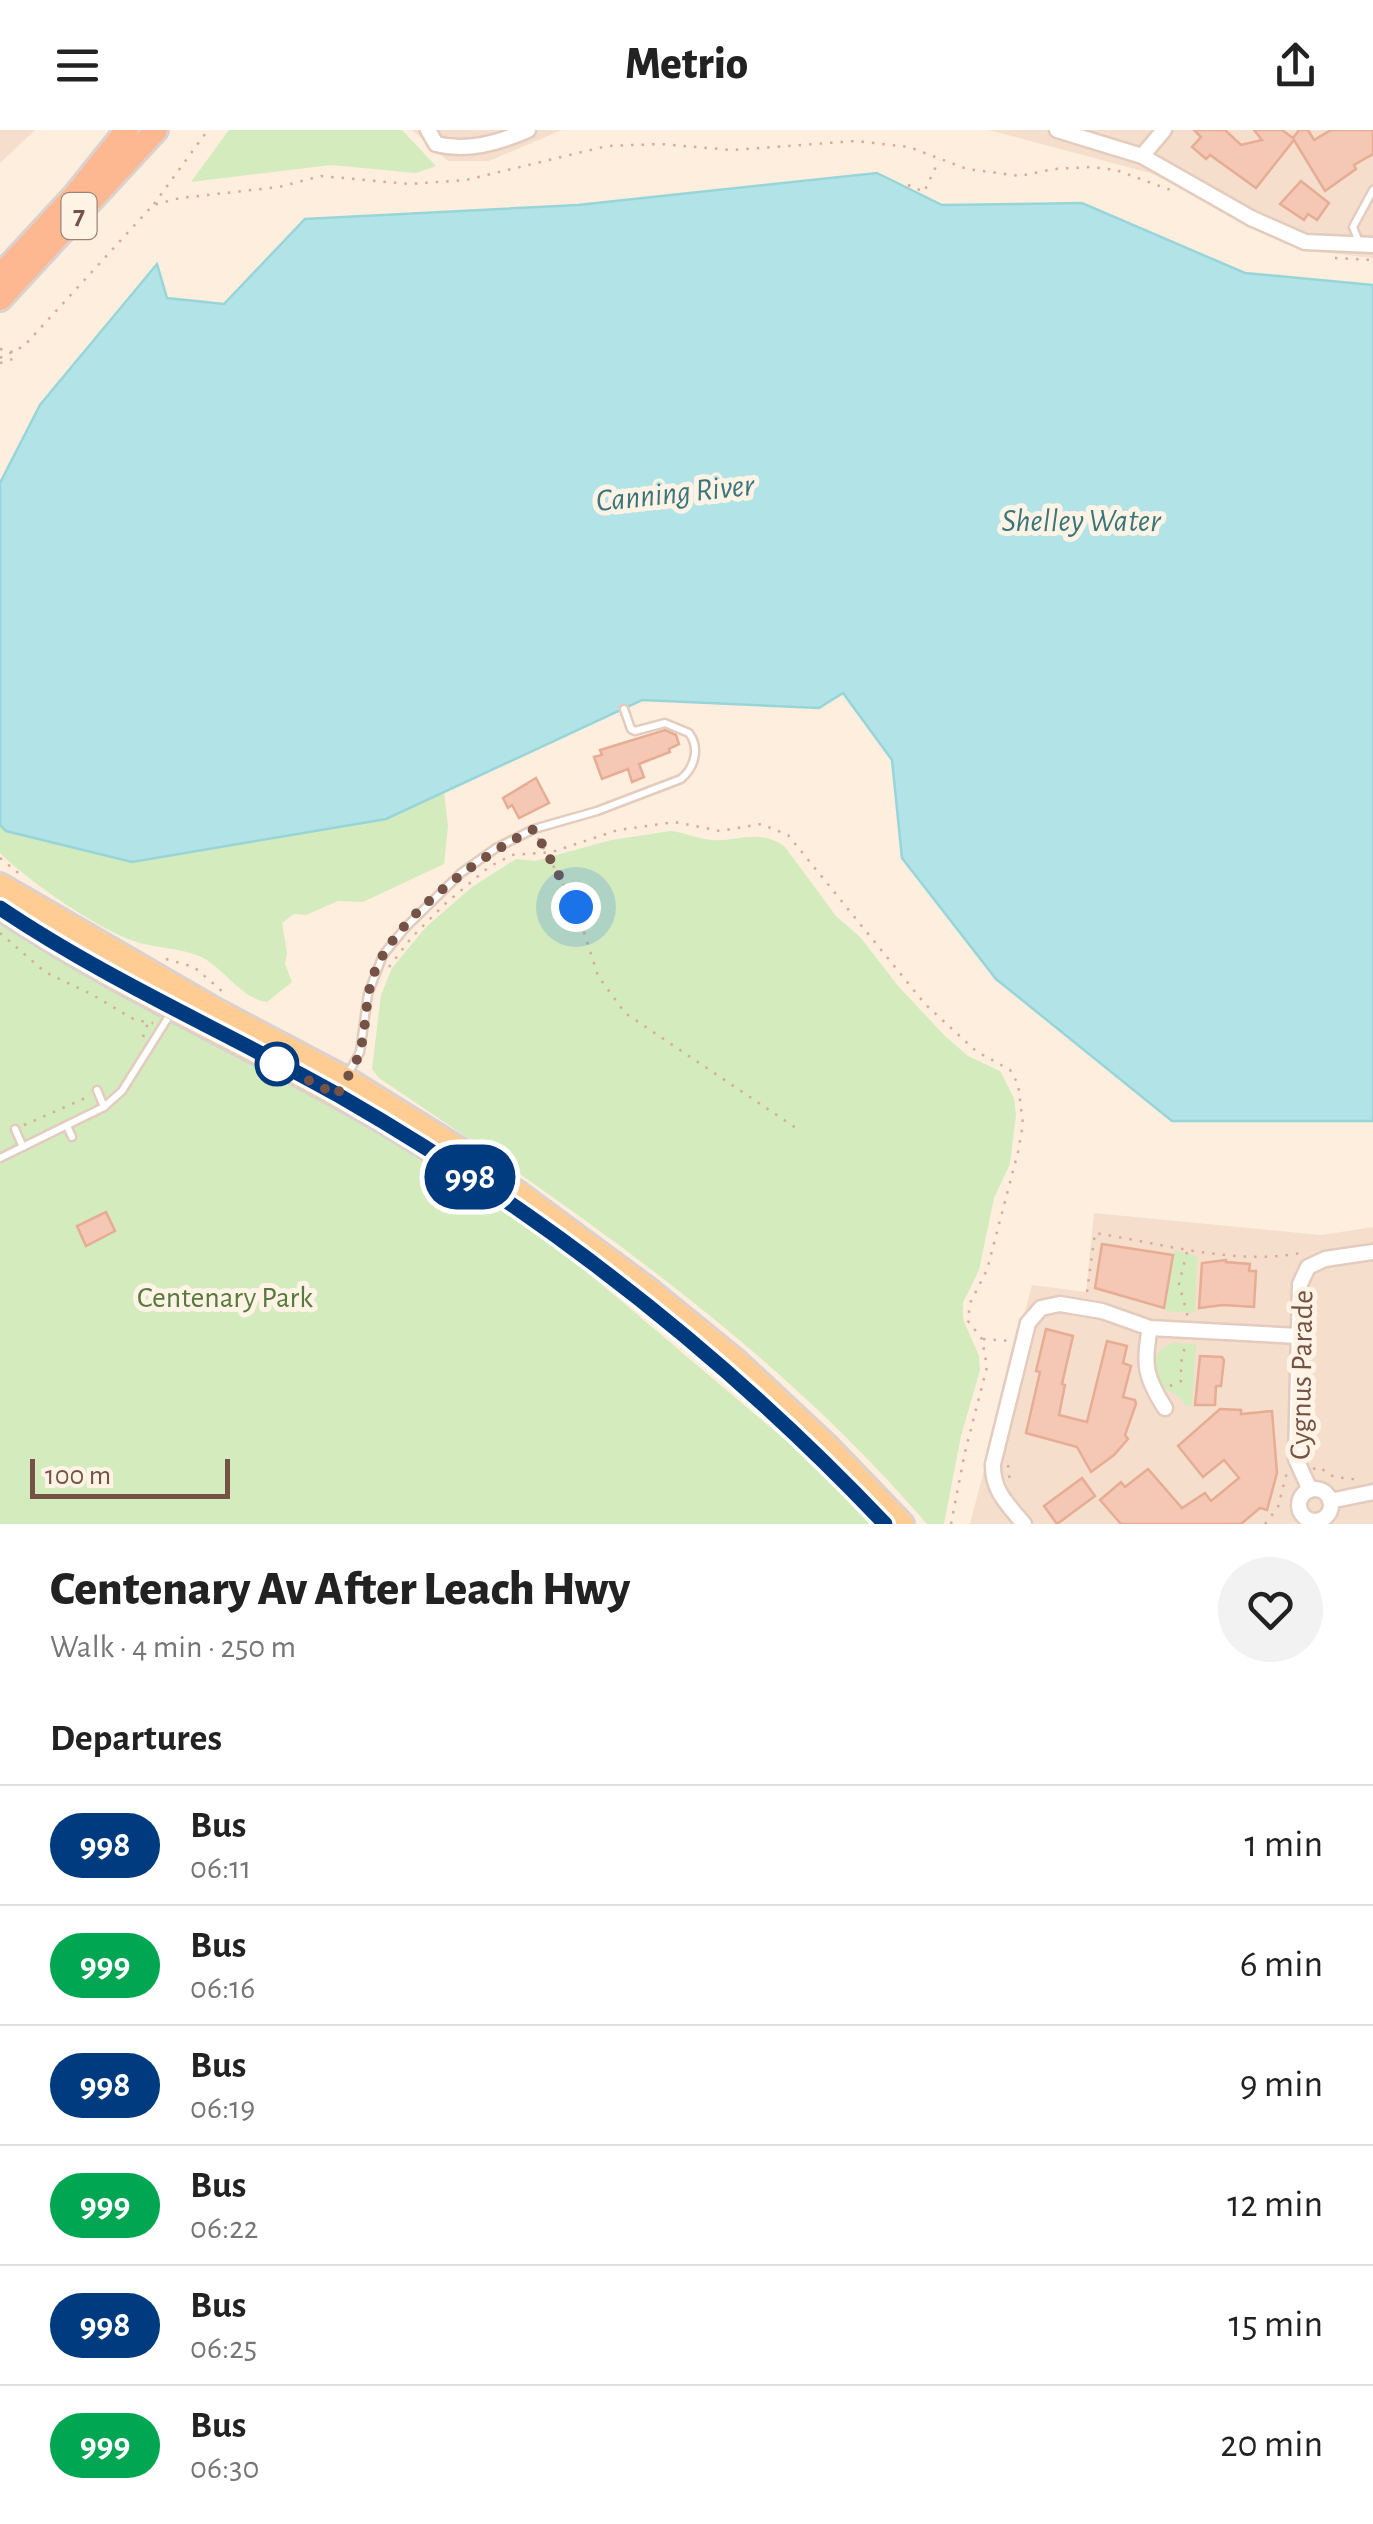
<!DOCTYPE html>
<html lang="en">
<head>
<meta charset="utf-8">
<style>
  :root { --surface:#fff; --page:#f2f2f2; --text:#222; --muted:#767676; --line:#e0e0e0 }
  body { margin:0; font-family:"Alegreya Sans",sans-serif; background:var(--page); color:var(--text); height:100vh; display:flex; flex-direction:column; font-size:38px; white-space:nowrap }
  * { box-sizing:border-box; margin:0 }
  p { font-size:32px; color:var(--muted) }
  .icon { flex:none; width:55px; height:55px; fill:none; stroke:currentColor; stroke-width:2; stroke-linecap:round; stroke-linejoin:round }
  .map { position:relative; height:1394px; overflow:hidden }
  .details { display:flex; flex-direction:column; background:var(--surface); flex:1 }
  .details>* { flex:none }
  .badge { padding:0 20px; border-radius:32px; font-size:35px; line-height:65px }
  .scale { position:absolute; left:30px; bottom:25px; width:200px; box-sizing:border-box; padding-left:10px; border:5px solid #745246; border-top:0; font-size:28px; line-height:35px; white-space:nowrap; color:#745246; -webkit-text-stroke:8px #fff3e5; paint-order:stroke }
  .you { position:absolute; width:50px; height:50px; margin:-25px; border:8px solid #fff; border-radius:50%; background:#1a73e8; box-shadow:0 0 0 15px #1a73e833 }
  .map>.badge { position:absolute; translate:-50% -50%; box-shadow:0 0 0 5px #fff }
  h2 { padding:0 50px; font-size:38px; line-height:90px }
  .round { display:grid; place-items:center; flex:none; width:105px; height:105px; border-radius:52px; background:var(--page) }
  .summary { display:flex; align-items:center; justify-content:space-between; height:170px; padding:0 50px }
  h1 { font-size:48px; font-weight:800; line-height:75px }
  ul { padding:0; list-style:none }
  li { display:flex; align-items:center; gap:30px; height:120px; padding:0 50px; border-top:2px solid var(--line) }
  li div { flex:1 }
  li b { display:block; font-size:38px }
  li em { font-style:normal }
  li .badge { min-width:110px; font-weight:700; text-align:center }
  header { display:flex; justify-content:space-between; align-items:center; height:130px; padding:0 50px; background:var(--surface); font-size:45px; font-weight:800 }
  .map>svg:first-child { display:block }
  .residential { fill:#f5dfcc }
  .green { fill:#d4ebbd }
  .water { fill:#b2e4e7; stroke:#98d5d9; stroke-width:2.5 }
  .building { fill:#f4c8b5; stroke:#e7ac94; stroke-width:2.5 }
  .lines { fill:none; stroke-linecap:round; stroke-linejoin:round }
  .service-casing { stroke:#e3cbbd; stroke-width:11 }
  .minor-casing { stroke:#e3cbbd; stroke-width:19 }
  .primary-casing { stroke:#dbd2cf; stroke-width:28 }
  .trunk-casing { stroke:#dbd2cf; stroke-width:28 }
  .path { stroke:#d8ab98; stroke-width:2.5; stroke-dasharray:2.5 8; stroke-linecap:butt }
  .service { stroke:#fff; stroke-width:6 }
  .minor { stroke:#fff; stroke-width:14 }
  .primary { stroke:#ffcd93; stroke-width:22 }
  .trunk { stroke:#fdb892; stroke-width:22 }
  .line-casing { stroke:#fff; stroke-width:22 }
  .line { stroke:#003b80; stroke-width:15 }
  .walk { stroke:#745246; stroke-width:10; stroke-dasharray:0 18 }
  .stop-dot { fill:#fff; stroke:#003b80; stroke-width:5 }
  .labels { text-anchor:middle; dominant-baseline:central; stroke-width:10; stroke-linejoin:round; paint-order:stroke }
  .shield { fill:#fff3e5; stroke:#9e8276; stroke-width:2.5 }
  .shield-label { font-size:28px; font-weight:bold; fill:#745246 }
  .park-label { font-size:30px; fill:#557a3d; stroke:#fff3e5 }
  .street-label { font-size:30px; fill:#745246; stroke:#fff3e5 }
  .water-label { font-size:32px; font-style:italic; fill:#39767b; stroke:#fff3e5 }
</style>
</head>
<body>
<header><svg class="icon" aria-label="menu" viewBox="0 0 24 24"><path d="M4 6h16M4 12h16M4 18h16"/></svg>Metrio<svg class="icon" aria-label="share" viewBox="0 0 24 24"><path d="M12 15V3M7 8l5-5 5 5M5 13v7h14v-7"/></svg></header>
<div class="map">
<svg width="1373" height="1394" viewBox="0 0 1373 1394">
  <rect width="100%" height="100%" fill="#fdeede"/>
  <g class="residential">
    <polygon points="0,0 35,0 0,33"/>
    <polygon points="412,0 562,0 489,31 448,31"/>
    <polygon points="989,0 1373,0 1373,128 1303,120 1264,104 1187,59 1150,43"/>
    <polygon points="1094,1083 1321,1105 1373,1097 1373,1394 970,1394 1032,1155 1086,1162"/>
  </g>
  <g class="green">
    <polygon points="229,0 402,0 436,36 416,43 331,35 191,52"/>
    <path d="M 444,662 L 448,696 L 444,734 L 363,772 L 338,771 L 306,785 L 294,784 L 282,793 L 287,823 L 285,834 L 292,852 L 267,872 C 241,868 227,842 205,829 C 186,818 158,819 137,812 C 99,800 28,751 0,723 L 0,695 L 6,702 L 386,689 Z"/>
    <path d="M 671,701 C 683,702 692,707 704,709 C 734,715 758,696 785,717 L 836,786 L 860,807 L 899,857 L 945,906 L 968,926 L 1000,941 L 1014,968 L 1016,985 L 1010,1034 L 994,1068 L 979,1140 L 963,1173 L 963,1189 L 979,1226 L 980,1240 L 961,1306 L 944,1394 L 927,1394 C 773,1214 574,1079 379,948 L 372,939 L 381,865 L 392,838 L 426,797 L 472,757 L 516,729 L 535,731 L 611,710 Z"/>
    <polygon points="0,793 25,811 334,971 554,1114 842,1358 872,1394 0,1394"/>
    <polygon points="1174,1120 1197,1126 1195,1183 1165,1181"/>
    <path d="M 1173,1213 L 1196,1214 L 1192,1275 L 1186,1276 C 1179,1262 1169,1264 1160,1254 C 1147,1239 1156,1218 1173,1213 Z"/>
  </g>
  <polygon class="water" points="877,43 942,75 1082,73 1245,143 1373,155 1373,991 1172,991 996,849 902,728 892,630 843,563 819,578 642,570 386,689 132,732 6,701 0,695 0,353 40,275 157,134 167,168 224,174 305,89 578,75"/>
  <g class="building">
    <polygon points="1194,0 1225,0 1241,15 1262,10 1254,0 1282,0 1293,8 1299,0 1308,0 1314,10 1331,0 1373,0 1373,24 1354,35 1356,39 1325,61 1294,10 1256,58 1210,25 1206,29 1192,17 1201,7"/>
    <polygon points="1301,51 1329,73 1317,90 1308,84 1304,90 1280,74"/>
    <polygon points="665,600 676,605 679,614 669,619 670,622 639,634 644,647 632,652 628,639 602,649 594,627 602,625 600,620"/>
    <polygon points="536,648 549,673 519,688 512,675 508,678 503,668"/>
    <polygon points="106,1082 115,1101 86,1116 77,1096"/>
    <polygon points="1102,1114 1173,1125 1164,1178 1095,1158"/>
    <polygon points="1226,1130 1226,1132 1250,1134 1249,1141 1256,1141 1254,1177 1223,1175 1199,1178 1202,1133"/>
    <polygon points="1046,1199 1073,1206 1062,1254 1065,1255 1059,1285 1087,1292 1107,1211 1127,1216 1123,1233 1131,1236 1123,1267 1135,1270 1136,1274 1125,1305 1128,1309 1114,1325 1091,1342 1077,1317 1026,1303 1040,1242 1036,1241"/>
    <polygon points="1200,1226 1222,1227 1224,1230 1221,1256 1216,1256 1215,1275 1195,1275"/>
    <polygon points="1220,1279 1241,1280 1241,1284 1272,1281 1277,1343 1267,1380 1260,1378 1241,1394 1121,1394 1100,1370 1121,1352 1125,1357 1148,1339 1182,1378 1205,1363 1211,1371 1239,1348 1224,1330 1203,1347 1178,1316"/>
    <polygon points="1082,1348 1095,1366 1057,1394 1044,1376"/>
  </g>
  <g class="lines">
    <g class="service-casing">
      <g id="service">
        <polyline points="1359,112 1353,97 1373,60"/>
        <path d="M 347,946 L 360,922 L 368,864 L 383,825 L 406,797 L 461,743 L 496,718 L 534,699 L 597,681 L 681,649 C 695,637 700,618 689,603 L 665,593 L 635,601 L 631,599 L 624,579"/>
        <polyline points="97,960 104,977"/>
        <polyline points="67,996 72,1007"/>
        <polyline points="15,999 23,1017"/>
        <polyline points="0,1028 104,977 122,961 171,883"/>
      </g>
    </g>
    <g class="minor-casing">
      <g id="minor">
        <path d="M 428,0 L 436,14 C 467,22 498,13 528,0"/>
        <polyline points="1057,0 1142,26 1251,88 1305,112 1373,115"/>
        <polyline points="1142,26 1164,0"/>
        <path d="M 1150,1198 C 1143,1234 1145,1247 1165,1278"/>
        <circle cx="1315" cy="1375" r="16"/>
        <polyline points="1310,1360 1296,1329 1300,1154 1308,1137 1325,1129 1373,1122"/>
        <polyline points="1330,1371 1373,1362"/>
        <path d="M 1024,1394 C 1007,1374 992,1360 993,1334 L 1028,1193 L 1041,1178 L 1060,1174 L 1102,1181 L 1150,1198 L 1298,1206"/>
      </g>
    </g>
    <g class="primary-casing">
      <g id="primary">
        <polyline points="0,755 219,882 346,949 460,1020 649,1160 735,1230 827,1316 902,1394"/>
        <path d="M 0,778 C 155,882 333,948 486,1057"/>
      </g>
    </g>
    <g class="trunk-casing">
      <g id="trunk">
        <polyline points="0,146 75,65 127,0"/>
        <polyline points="0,169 156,0"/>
      </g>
    </g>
    <g class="path">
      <polyline points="908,55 924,62 939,30"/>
      <polyline points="154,74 208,0"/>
      <polyline points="1335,128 1373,130"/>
      <polyline points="0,219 13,222"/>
      <polyline points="0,228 24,216 153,75 180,68 279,57 321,46 409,54 466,50 607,16 661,14 731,20 856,11 909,17 967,39 1020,46 1054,39 1091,37 1116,40 1176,62"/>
      <polyline points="0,233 13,229 14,224"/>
      <polyline points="538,708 576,777 598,846 625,883 796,998"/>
      <polyline points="0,728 22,746"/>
      <polyline points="0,803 45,842 91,864 135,890 153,893"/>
      <polyline points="166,829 194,837 223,862"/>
      <polyline points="389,837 412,807 446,773 489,737 512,725 552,722 618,700 675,692 720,701 761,694 788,705 925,874 976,921 1010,940 1018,954 1023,994 1018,1022 987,1140 970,1173 968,1191 982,1209 987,1237 965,1322 951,1394"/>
      <polyline points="143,907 148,893"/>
      <polyline points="24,995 90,966"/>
      <polyline points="1187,1122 1179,1154 1188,1187"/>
      <path d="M 1087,1162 L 1095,1103 C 1159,1113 1241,1137 1305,1122"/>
      <polyline points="983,1209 1010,1211"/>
      <polyline points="1170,1256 1181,1251 1181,1233 1186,1212"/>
      <polyline points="1008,1335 1010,1352"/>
      <polyline points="1313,1339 1319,1337 1334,1347 1362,1350"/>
      <polyline points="1265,1394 1278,1377 1287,1342"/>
    </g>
    <use href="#service" class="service"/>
    <use href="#minor" class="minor"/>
    <use href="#primary" class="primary"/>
    <use href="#trunk" class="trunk"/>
  </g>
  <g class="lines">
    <g class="line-casing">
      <path id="line" d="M 0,778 C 107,850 226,902 338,965 C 540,1081 725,1225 885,1394"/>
    </g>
    <use href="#line" class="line"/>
    <path class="walk" d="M 277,934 L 337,965 C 345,950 358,933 361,917 C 367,892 365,865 375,841 C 398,785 481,725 534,699 L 576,777"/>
  </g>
  <circle class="stop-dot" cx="277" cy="934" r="20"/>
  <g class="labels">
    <rect class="shield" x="61.5" y="63" width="35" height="46" rx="8"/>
    <g class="shield-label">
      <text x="79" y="86">7</text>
    </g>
    <g class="park-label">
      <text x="225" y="1168">Centenary Park</text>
    </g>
    <g class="street-label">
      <text transform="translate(1302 1245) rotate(-89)">Cygnus Parade</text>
    </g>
    <g class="water-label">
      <text transform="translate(675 363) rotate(-6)">Canning River</text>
      <text x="1081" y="391">Shelley Water</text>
    </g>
  </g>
</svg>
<div class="scale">100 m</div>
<div class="you" style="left:576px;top:777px"></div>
<b class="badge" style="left:470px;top:1047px;background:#003b80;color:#fff">998</b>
</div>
<section class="details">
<div class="summary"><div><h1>Centenary Av After Leach Hwy</h1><p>Walk · 4 min · 250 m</p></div><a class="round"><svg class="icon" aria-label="heart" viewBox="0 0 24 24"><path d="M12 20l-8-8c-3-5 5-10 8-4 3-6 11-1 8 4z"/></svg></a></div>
<h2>Departures</h2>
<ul>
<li><span class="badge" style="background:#003b80;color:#fff">998</span><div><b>Bus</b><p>06:11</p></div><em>1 min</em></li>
<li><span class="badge" style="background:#00a651;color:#fff">999</span><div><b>Bus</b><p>06:16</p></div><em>6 min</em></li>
<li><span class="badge" style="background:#003b80;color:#fff">998</span><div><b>Bus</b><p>06:19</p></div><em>9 min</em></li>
<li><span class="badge" style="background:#00a651;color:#fff">999</span><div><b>Bus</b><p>06:22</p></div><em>12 min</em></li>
<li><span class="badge" style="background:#003b80;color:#fff">998</span><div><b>Bus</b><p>06:25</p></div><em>15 min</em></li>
<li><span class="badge" style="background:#00a651;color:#fff">999</span><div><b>Bus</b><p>06:30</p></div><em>20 min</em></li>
</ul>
</section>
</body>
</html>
